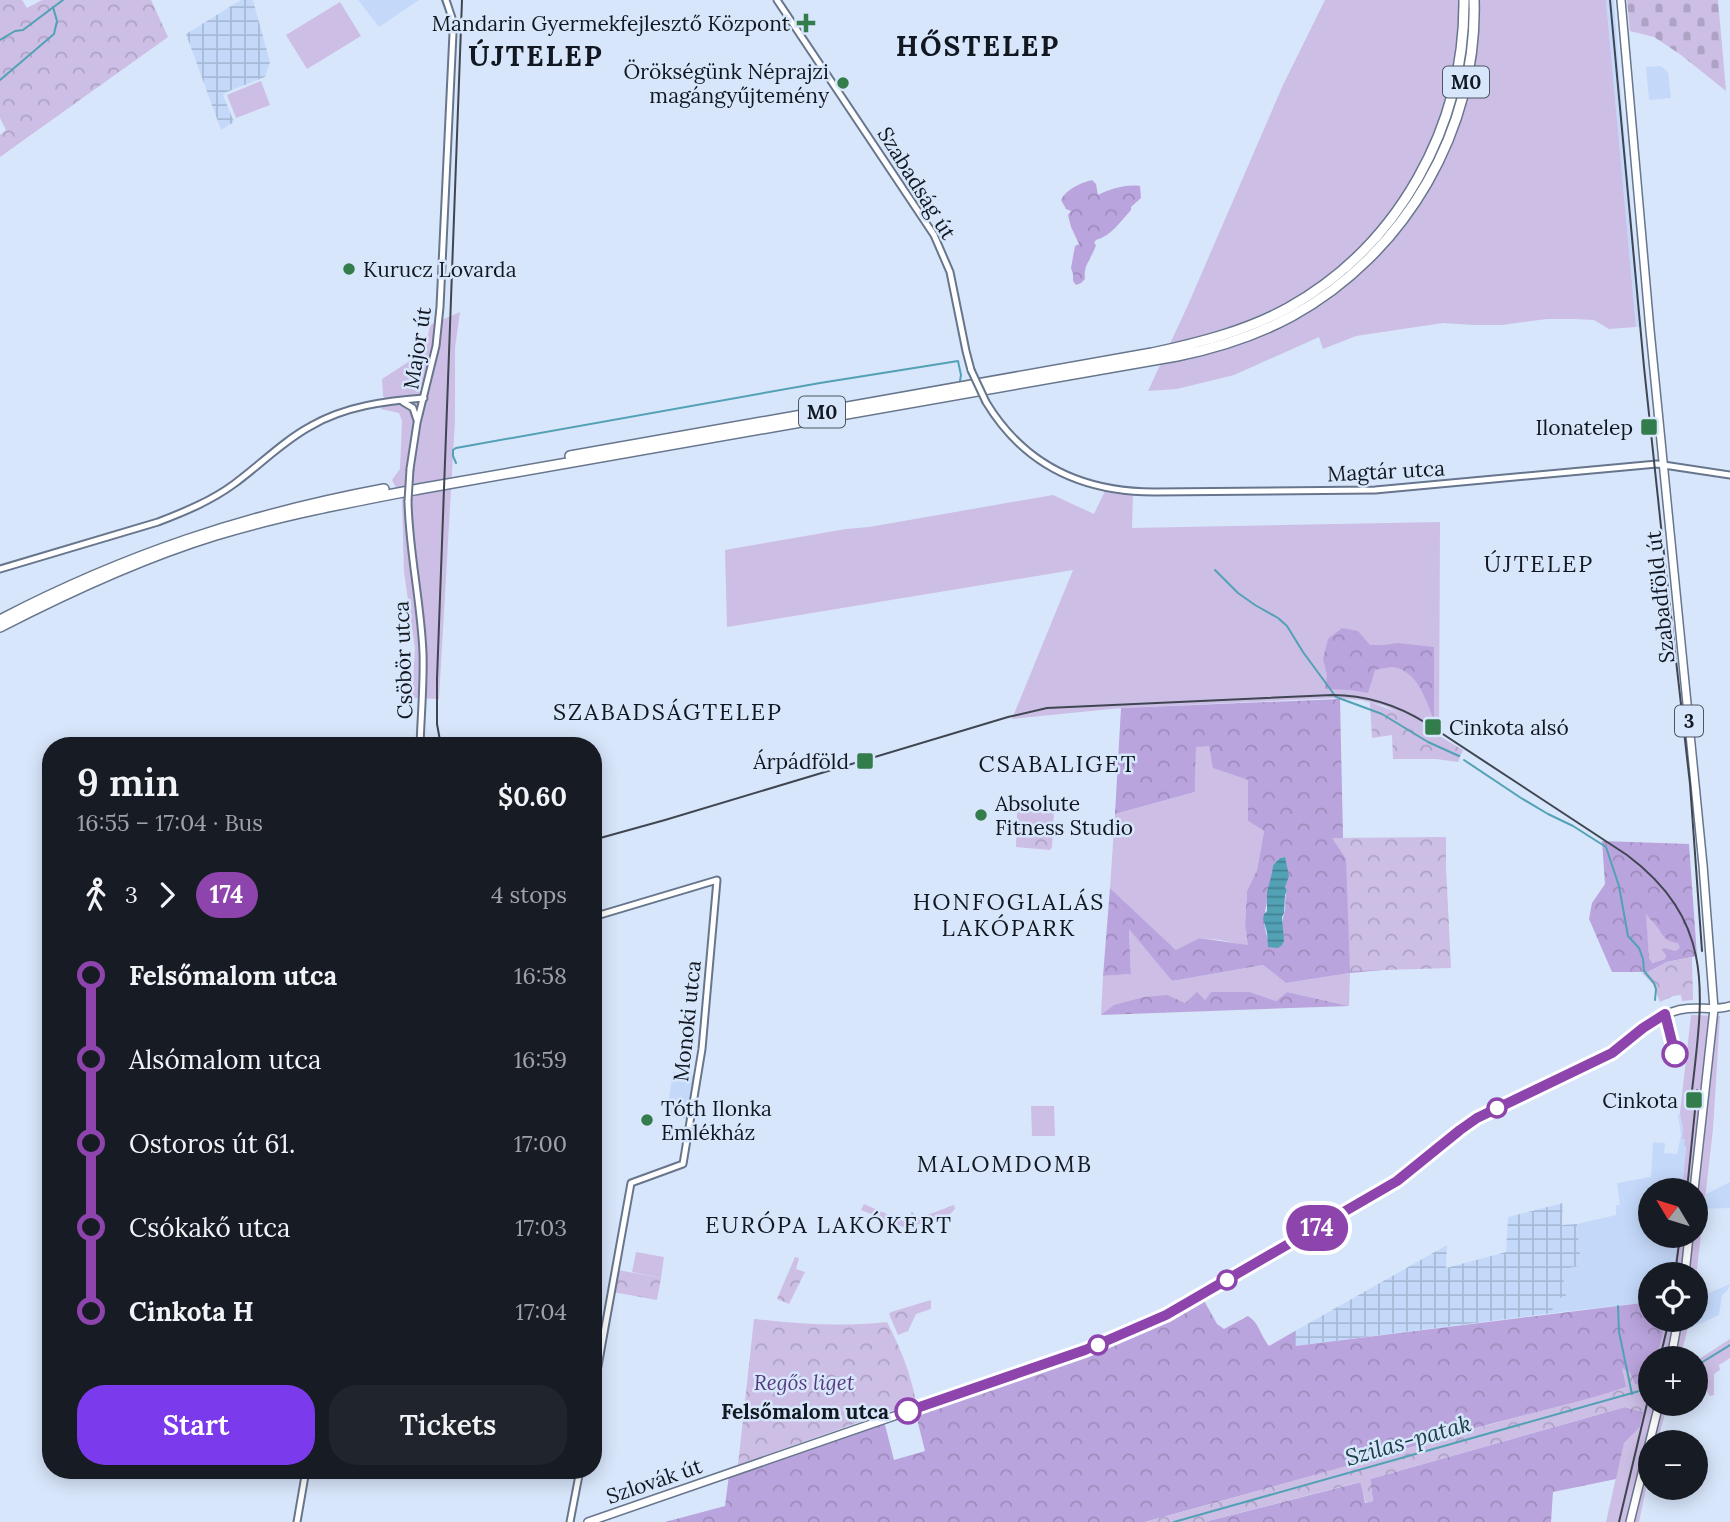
<!DOCTYPE html>
<html lang="en">
<head>
<meta charset="utf-8">
<style>
  :root { --surface:#171b24; --page:#20242c; --text:#f1f3f6; --muted:#9ea1a6; --accent:#7c3aed }
  body { margin:0; font-family:Lora,serif; background:var(--page); color:var(--text); height:100vh; display:flex; flex-direction:column; font-size:26px; white-space:nowrap }
  * { box-sizing:border-box; margin:0 }
  p { font-size:23px; color:var(--muted) }
  .icon { flex:none; width:38px; height:38px; fill:none; stroke:currentColor; stroke-width:2; stroke-linecap:round; stroke-linejoin:round }
  .map { position:relative; flex:1; overflow:hidden }
  .panel { position:absolute; left:42px; top:737px; width:560px; height:742px; display:flex; flex-direction:column; background:var(--surface); border-radius:28px; box-shadow:0 4px 18px #0003 }
  .panel>* { flex:none }
  .badge { padding:0 14px; border-radius:23px; font-size:24px; line-height:46px }
  .needle { width:46px; rotate:308deg }
  .controls { position:absolute; left:1638px; top:1178px; display:grid; gap:14px }
  .controls a { display:grid; place-items:center; width:70px; height:70px; border-radius:50%; background:var(--surface); box-shadow:0 4px 18px #0003; font-size:35px }
  .map>.badge { position:absolute; translate:-50% -50%; box-shadow:0 0 0 4px #fff }
  .legs { display:flex; align-items:center; gap:10px; height:77px; padding:0 35px; font-size:23px }
  .legs p { margin-inline-start:auto }
  .overview { display:flex; align-items:center; justify-content:space-between; height:119px; padding:0 35px }
  h1 { font-size:38px; font-weight:600; line-height:52px }
  .cta { display:flex; gap:14px; margin-top:auto; padding:14px 35px }
  .cta a { flex:1; height:80px; border-radius:28px; background:var(--accent); color:#fff; font-size:28px; font-weight:600; line-height:80px; text-align:center }
  .cta a+a { background:var(--page); color:var(--text) }
  ul { padding:0 35px; list-style:none }
  li { display:flex; align-items:center; gap:24px; height:84px; font-size:26px }
  li i { display:grid; place-items:center; width:10px; height:100%; margin:0 9px; background:currentColor }
  li i::after { content:''; width:18px; height:18px; margin:-9px; border:5px solid; border-radius:50%; background:var(--surface) }
  li p { margin-inline-start:auto }
  li:first-child i { background:linear-gradient(#0000 50%,currentColor 0) }
  li:last-child i { background:linear-gradient(currentColor 50%,#0000 0) }
  .map>svg:first-child { display:block }
  .built { fill:#c4d9fa }
  .industrial { fill:url(#industrial-grid) }
  .green { fill:#ccbee5 }
  .forest { fill:url(#forest-crowns); fill-rule:evenodd }
  .cemetery { fill:url(#cemetery-stones) }
  .park { fill:url(#park-crowns) }
  .water { fill:url(#water-rules) }
  .lines { fill:none; stroke-linecap:round; stroke-linejoin:round }
  .stream { stroke:#52a1b5; stroke-width:2 }
  .minor-casing { stroke:#67768d; stroke-width:9 }
  .major-casing { stroke:#67768d; stroke-width:10 }
  .highway-casing { stroke:#67768d; stroke-width:12 }
  .minor { stroke:#fff; stroke-width:5 }
  .major { stroke:#fff; stroke-width:7 }
  .highway { stroke:#fff; stroke-width:9 }
  .tram { stroke:#3f4652; stroke-width:2 }
  .minor-bridge-casing { stroke:#67768d; stroke-width:9; stroke-linecap:butt }
  .minor-bridge { stroke:#fff; stroke-width:5 }
  .line-1-casing { stroke:#fff; stroke-width:16 }
  .line-1 { stroke:#8e44ad; stroke-width:10 }
  .poi-dot { fill:#327d4b; stroke:#d8e6fb; stroke-width:2.5 }
  .stop-1-dot { fill:#fff; stroke:#8e44ad; stroke-width:3.5 }
  .labels { text-anchor:middle; dominant-baseline:central; stroke-width:5; stroke-linejoin:round; paint-order:stroke }
  .shield { fill:#d8e6fb; stroke:#4d5662; stroke-width:2 }
  .shield-label { font-size:19px; font-weight:bold; fill:#121821 }
  .poi-label { font-size:21px; fill:#121821; stroke:#d8e6fb; text-anchor:end }
  .street-label { font-size:21px; fill:#121821; stroke:#d8e6fb }
  .park-label { font-size:21px; font-style:italic; fill:#583b7f; stroke:#d8e6fb }
  .stop-label { font-size:21px; font-weight:bold; fill:#121821; stroke:#d8e6fb; text-anchor:end }
  .neighbourhood-label { font-size:23px; letter-spacing:2px; fill:#121821; stroke:#d8e6fb }
  .water-label { font-size:23px; font-style:italic; fill:#1b4049; stroke:#d8e6fb }
  .district-label { font-size:28px; font-weight:bold; letter-spacing:2px; fill:#121821; stroke:#d8e6fb }
</style>
</head>
<body>
<div class="map">
<svg width="1730" height="1522" viewBox="0 0 1730 1522">
  <defs>
    <pattern id="industrial-grid" width="8" height="8" patternUnits="userSpaceOnUse" patternTransform="scale(1.75)"><rect width="8" height="8" fill="#c4d9fa"/><path d="M0 4h8M4 0v8" fill="none" stroke="#a7bad6"/></pattern>
    <pattern id="forest-crowns" width="20" height="18" patternUnits="userSpaceOnUse" patternTransform="scale(1.75)"><rect width="20" height="18" fill="#baa4dd"/><path d="M2 6a3 3 0 1 1 6 0M12 15a3 3 0 1 1 6 0" fill="none" stroke="#9f8cbd"/></pattern>
    <pattern id="cemetery-stones" width="16" height="16" patternUnits="userSpaceOnUse" patternTransform="scale(1.75)"><rect width="16" height="16" fill="#ccbee5"/><path d="M2 7V4a2 2 0 0 1 4 0v3zM10 15v-3a2 2 0 0 1 4 0v3z" fill="#aea3c4"/></pattern>
    <pattern id="park-crowns" width="20" height="18" patternUnits="userSpaceOnUse" patternTransform="scale(1.75)"><rect width="20" height="18" fill="#ccbee5"/><path d="M2 6a3 3 0 1 1 6 0M12 15a3 3 0 1 1 6 0" fill="none" stroke="#aea3c4"/></pattern>
    <pattern id="water-rules" width="6" height="5" patternUnits="userSpaceOnUse" patternTransform="scale(1.75)"><rect width="6" height="5" fill="#52a1b5"/><path d="M0 2.5h6" fill="none" stroke="#438293"/></pattern>
  </defs>
  <rect width="100%" height="100%" fill="#d8e6fb"/>
  <g class="built">
    <polygon points="358,0 419,0 379,27"/>
    <polygon points="1606,0 1614,0 1619,72 1641,327 1636,327"/>
    <polygon points="1661,66 1668,72 1671,98 1649,100 1646,67"/>
    <polygon points="673,1072 695,1076 688,1119 666,1116"/>
    <polygon points="1681,1113 1683,1128 1682,1138 1685,1139 1686,1146 1682,1190 1650,1190 1650,1236 1678,1236 1674,1274 1650,1274 1650,1302 1553,1313 1551,1299 1565,1297 1562,1269 1581,1266 1577,1224 1616,1215 1616,1205 1620,1205 1617,1183 1651,1177 1653,1142 1665,1143 1664,1153 1677,1154 1681,1135 1678,1115"/>
    <polygon points="1730,1182 1730,1208 1704,1209 1706,1194"/>
    <polygon points="1730,1284 1727,1291 1722,1295 1719,1315 1688,1329 1690,1320 1696,1320 1696,1298"/>
  </g>
  <g class="industrial">
    <polygon points="241,0 253,0 270,62 265,77 227,92 223,95 234,122 221,130 186,34"/>
    <polygon points="1563,1203 1562,1225 1577,1224 1581,1266 1562,1269 1566,1297 1552,1299 1553,1313 1295,1346 1295,1331 1447,1245 1446,1268 1506,1252 1508,1217"/>
  </g>
  <g class="green">
    <polygon points="1325,0 1606,0 1636,327 1609,329 1594,320 1574,319 1547,319 1502,325 1474,325 1443,323 1356,336 1323,349 1319,337 1234,375 1177,389 1148,391 1188,305 1283,85"/>
    <polygon points="340,2 361,36 307,69 286,35"/>
    <polygon points="261,81 270,105 236,118 227,95"/>
    <polygon points="460,312 455,348 455,420 439,699 412,698 415,648 404,572 402,499 392,480 400,469 402,421 399,413 381,409 385,398 383,396 382,379 425,351 430,325"/>
    <polygon points="1105,491 1133,492 1132,528 1440,522 1439,735 1385,706 1361,700 1335,698 1121,708 1012,719 1073,570 727,627 725,550 846,529 869,527 1053,495 1094,514"/>
    <polygon points="1196,746 1209,746 1214,768 1248,780 1248,821 1264,831 1257,870 1247,891 1245,922 1249,946 1220,940 1199,938 1176,950 1110,888 1115,814 1195,792"/>
    <path d="M 1645,912 C 1654,927 1675,933 1681,948 L 1666,955 L 1665,959 L 1651,963 L 1649,958 Z"/>
    <polygon points="1129,928 1172,981 1263,965 1286,983 1350,973 1349,1006 1287,992 1276,1001 1250,992 1211,992 1205,1000 1185,1003 1168,995 1101,1015 1103,976 1131,974"/>
    <polygon points="1691,1015 1720,1016 1713,1129 1696,1278 1696,1274 1674,1274 1678,1236 1696,1236 1696,1190 1682,1190 1686,1147 1684,1144 1685,1139 1682,1139 1683,1128 1680,1113"/>
    <polygon points="1031,1106 1054,1106 1055,1136 1032,1136"/>
    <polygon points="636,1252 664,1257 661,1278 632,1272"/>
    <polygon points="1666,1320 1690,1320 1680,1358 1657,1358"/>
    <polygon points="1730,1339 1730,1358 1719,1365 1720,1370 1714,1374 1714,1395 1710,1396 1700,1383 1696,1385 1696,1361"/>
    <polygon points="1650,1385 1650,1404 1668,1404 1657,1442 1650,1442 1650,1470 1639,1522 1606,1522 1624,1442 1640,1427"/>
  </g>
  <g class="forest">
    <path d="M 1092,180 L 1096,184 L 1098,195 C 1110,189 1126,184 1140,186 L 1141,198 L 1131,207 L 1131,210 C 1121,221 1111,236 1096,240 L 1094,243 L 1096,245 C 1092,258 1083,265 1085,279 L 1081,283 L 1076,285 L 1073,281 L 1073,274 L 1071,268 L 1075,246 L 1079,244 L 1071,227 L 1068,215 L 1071,211 L 1066,209 L 1061,200 C 1066,189 1081,183 1092,180 Z"/>
    <path d="M 1342,628 L 1358,631 L 1370,645 L 1384,645 L 1398,643 L 1434,647 L 1434,720 C 1426,700 1418,671 1393,667 C 1388,667 1380,669 1375,670 L 1368,693 L 1350,690 L 1325,689 L 1327,675 L 1323,659 L 1328,639 Z"/>
    <path d="M 1340,699 L 1343,838 L 1333,838 L 1450,964 L 1350,973 L 1286,983 L 1263,965 L 1172,981 L 1129,929 L 1131,974 L 1103,976 L 1110,888 L 1176,950 L 1199,938 L 1248,945 L 1245,924 L 1247,891 L 1257,870 L 1264,831 L 1248,821 L 1248,780 L 1213,768 L 1209,746 L 1196,747 L 1195,792 L 1115,814 L 1121,708 ZM 1284,857 L 1288,876 L 1285,887 L 1287,891 C 1284,898 1286,903 1285,910 C 1282,920 1281,930 1284,941 L 1269,946 C 1268,938 1263,924 1264,917 C 1267,901 1272,883 1273,865 L 1280,858 Z"/>
    <path d="M 1602,841 L 1689,844 L 1697,956 L 1667,962 L 1648,972 L 1612,972 L 1589,919 L 1592,903 L 1605,884 ZM 1646,914 C 1648,917 1651,920 1654,923 C 1664,934 1661,940 1678,943 L 1680,948 L 1675,951 L 1664,948 L 1662,950 L 1666,955 L 1665,959 L 1652,963 L 1649,958 Z"/>
    <polygon points="1197,992 1205,1000 1211,992 1250,992 1276,1001 1287,992 1349,1006 1101,1015 1114,1005 1144,997 1168,995 1185,1003"/>
    <path d="M 1202,1297 L 1217,1324 L 1224,1329 L 1248,1316 C 1259,1322 1261,1337 1269,1346 L 1295,1331 L 1295,1346 L 1650,1302 L 1650,1320 L 1666,1320 L 1657,1358 L 1650,1358 L 1650,1385 L 1640,1427 L 1624,1443 L 1616,1479 L 1553,1492 L 1551,1522 L 1204,1522 L 1361,1482 L 1365,1503 L 1373,1501 L 1370,1479 L 1625,1407 L 1643,1412 L 1649,1385 L 1642,1387 L 1635,1384 L 1597,1397 L 1494,1423 L 1337,1469 L 1145,1522 L 665,1522 L 725,1506 L 729,1475 L 884,1421 L 894,1460 L 925,1451 L 915,1411 L 1085,1352 Z"/>
  </g>
  <polygon class="cemetery" points="1627,0 1718,0 1726,91 1681,55 1654,37 1630,31"/>
  <g class="park">
    <polygon points="0,0 22,0 27,8 42,0 151,0 168,37 0,157 0,135 6,130 0,118"/>
    <polygon points="1370,702 1404,715 1463,750 1458,762 1436,759 1393,759 1392,735 1372,738"/>
    <polygon points="1020,810 1054,812 1052,847 1050,850 1016,847 1017,813"/>
    <polygon points="1446,837 1446,867 1451,968 1350,971 1346,859 1332,838"/>
    <polygon points="1692,957 1693,1000 1682,1001 1681,995 1673,996 1660,1002 1653,984 1642,973 1648,972 1667,962"/>
    <polygon points="864,1204 903,1221 911,1215 911,1212 913,1212 915,1217 919,1218 954,1205 955,1209 950,1214 906,1228 861,1210"/>
    <polygon points="795,1257 799,1258 796,1269 805,1272 789,1304 777,1299"/>
    <polygon points="618,1270 661,1278 657,1300 613,1292"/>
    <polygon points="931,1300 931,1309 916,1314 908,1331 898,1335 889,1314 891,1312"/>
    <path d="M 754,1319 C 801,1324 840,1327 887,1322 C 900,1347 911,1374 916,1402 L 738,1465 Z"/>
    <path d="M 1622,1368 L 1630,1372 L 1635,1384 L 1642,1387 L 1650,1385 L 1643,1412 L 1625,1407 L 1370,1479 L 1373,1501 L 1366,1503 L 1360,1482 L 1204,1522 L 1145,1522 C 1261,1491 1377,1457 1492,1424 C 1537,1411 1582,1402 1626,1387 Z"/>
  </g>
  <polygon class="water" points="1285,857 1289,876 1285,887 1287,891 1285,895 1284,913 1282,917 1284,941 1282,945 1278,948 1268,947 1267,932 1263,919 1264,914 1267,911 1267,892 1272,873 1273,865 1280,858"/>
  <g class="lines">
    <g class="stream">
      <polyline points="442,0 450,20"/>
      <polyline points="0,40 15,31 23,30 63,0"/>
      <polyline points="450,49 450,32"/>
      <polyline points="0,80 54,34 57,21 53,7"/>
      <polyline points="456,463 453,456 453,450 456,448 820,383 958,361 961,375 960,381"/>
      <polyline points="1215,570 1238,593 1255,605 1278,618 1287,626 1303,652 1336,697 1382,714 1428,742 1459,756"/>
      <polyline points="1464,760 1521,798 1548,814 1573,826 1606,847 1619,886 1628,936 1639,948 1643,959 1644,971 1654,983 1656,989 1655,1000"/>
      <polyline points="1618,1306 1619,1332 1632,1394"/>
      <polyline points="1696,1366 1730,1345"/>
      <polyline points="1174,1522 1650,1388"/>
    </g>
    <g class="minor-casing">
      <g id="minor">
        <polyline points="777,0 934,235 950,272 966,351 971,370"/>
        <polyline points="403,402 413,408 417,420"/>
        <path d="M 986,402 C 1024,465 1082,492 1154,492 L 1375,490 L 1657,464 L 1730,475"/>
        <polyline points="410,469 417,423 436,346 440,307 453,33 452,18 446,0"/>
        <path d="M 408,501 C 409,552 421,602 423,653 C 424,683 421,715 420,746"/>
        <path d="M 0,569 L 158,522 C 184,512 211,501 234,484 C 260,465 283,441 311,426 C 345,406 386,401 424,398"/>
        <polyline points="593,917 717,880 702,1049 683,1164 631,1183 593,1394"/>
        <polyline points="297,1522 306,1470"/>
        <polyline points="570,1522 580,1470"/>
      </g>
    </g>
    <g class="major-casing">
      <g id="major">
        <polyline points="1621,0 1650,330 1703,865 1714,1009 1694,1190"/>
        <polyline points="1685,1274 1689,1236"/>
        <polyline points="1671,1358 1678,1320"/>
        <path d="M 588,1522 L 1085,1350 L 1166,1315 L 1385,1188 C 1418,1168 1444,1139 1477,1118 C 1521,1097 1567,1079 1609,1055 C 1632,1042 1647,1021 1672,1012 C 1692,1004 1711,1012 1730,1006"/>
        <polyline points="1630,1522 1659,1404"/>
      </g>
    </g>
    <g class="highway-casing">
      <g id="highway">
        <path d="M 570,456 L 1152,353 C 1199,343 1246,331 1288,308 C 1399,246 1465,126 1464,0"/>
        <path d="M 0,620 C 125,555 245,515 384,489"/>
        <path d="M 0,627 C 70,591 141,558 216,535 C 282,515 351,502 419,489 L 1177,356 C 1217,348 1255,336 1292,316 C 1405,254 1478,129 1474,0"/>
      </g>
    </g>
    <use href="#minor" class="minor"/>
    <use href="#major" class="major"/>
    <use href="#highway" class="highway"/>
    <g class="tram">
      <polyline points="1610,0 1644,367 1662,536 1690,784 1702,951"/>
      <polyline points="441,746 437,724 437,679 462,0"/>
      <path d="M 593,840 L 665,820 L 1008,717 L 1047,708 L 1332,695 C 1367,695 1397,705 1426,723 L 1627,855 C 1719,924 1702,999 1691,1100"/>
      <polyline points="1687,1190 1697,1090"/>
      <polyline points="1675,1274 1680,1236"/>
      <polyline points="1660,1358 1669,1320"/>
      <polyline points="1619,1522 1650,1391"/>
    </g>
    <g class="minor-bridge-casing">
      <g id="minor-bridge">
        <polyline points="971,370 986,402"/>
        <polyline points="408,501 410,469"/>
      </g>
    </g>
    <use href="#minor-bridge" class="minor-bridge"/>
  </g>
  <g class="lines">
    <g class="line-1-casing">
      <polyline id="line-1" points="908,1411 1085,1350 1166,1315 1397,1181 1460,1130 1477,1118 1612,1053 1643,1028 1665,1014 1675,1054"/>
    </g>
    <use href="#line-1" class="line-1"/>
  </g>
  <g class="poi-dot">
    <path d="M802.5 12.5h7v7h7v7h-7v7h-7v-7h-7v-7h7z"/>
    <circle cx="843" cy="83" r="7"/>
    <circle cx="349" cy="269" r="7"/>
    <rect x="1640" y="418" width="18" height="18" rx="3.5"/>
    <rect x="1424" y="718" width="18" height="18" rx="3.5"/>
    <rect x="856" y="752" width="18" height="18" rx="3.5"/>
    <circle cx="981" cy="815" r="7"/>
    <rect x="1685" y="1091" width="18" height="18" rx="3.5"/>
    <circle cx="647" cy="1120" r="7"/>
  </g>
  <g class="stop-1-dot">
    <circle cx="1675" cy="1054" r="12"/>
    <circle cx="1497" cy="1108" r="9"/>
    <circle cx="1227" cy="1280" r="9"/>
    <circle cx="1098" cy="1345" r="9"/>
    <circle cx="908" cy="1411" r="12"/>
  </g>
  <g class="labels">
    <g class="shield">
      <rect x="1443" y="66.5" width="46" height="31" rx="5"/>
      <rect x="799" y="396.5" width="46" height="31" rx="5"/>
      <rect x="1675" y="705.5" width="28" height="31" rx="5"/>
    </g>
    <g class="shield-label">
      <text x="1466" y="82">M0</text>
      <text x="822" y="412">M0</text>
      <text x="1689" y="721">3</text>
    </g>
    <g class="poi-label">
      <text x="790" y="23">Mandarin Gyermekfejlesztő Központ</text>
      <text x="829" y="71">Örökségünk Néprajzi<tspan x="829" dy="24">magángyűjtemény</tspan></text>
      <text x="363" y="269" text-anchor="start">Kurucz Lovarda</text>
      <text x="1633" y="427">Ilonatelep</text>
      <text x="1449" y="727" text-anchor="start">Cinkota alsó</text>
      <text x="849" y="761">Árpádföld</text>
      <text x="995" y="803" text-anchor="start">Absolute<tspan x="995" dy="24">Fitness Studio</tspan></text>
      <text x="1678" y="1100">Cinkota</text>
      <text x="661" y="1108" text-anchor="start">Tóth Ilonka<tspan x="661" dy="24">Emlékház</tspan></text>
    </g>
    <g class="street-label">
      <text transform="translate(917 183) rotate(58)">Szabadság út</text>
      <text transform="translate(417 348) rotate(-81)">Major út</text>
      <text transform="translate(1386 471) rotate(-3)">Magtár utca</text>
      <text transform="translate(1660 597) rotate(-96)">Szabadföld út</text>
      <text transform="translate(403 660) rotate(-92)">Csöbör utca</text>
      <text transform="translate(687 1021) rotate(-84)">Monoki utca</text>
      <text transform="translate(654 1481) rotate(-19)">Szlovák út</text>
    </g>
    <g class="park-label">
      <text x="804" y="1382">Regős liget</text>
    </g>
    <g class="stop-label">
      <text x="889" y="1411">Felsőmalom utca</text>
    </g>
    <g class="neighbourhood-label">
      <text x="1539" y="563">ÚJTELEP</text>
      <text x="668" y="711">SZABADSÁGTELEP</text>
      <text x="1058" y="763">CSABALIGET</text>
      <text x="1009" y="901">HONFOGLALÁS<tspan x="1009" dy="26">LAKÓPARK</tspan></text>
      <text x="1005" y="1163">MALOMDOMB</text>
      <text x="829" y="1224">EURÓPA LAKÓKERT</text>
    </g>
    <g class="water-label">
      <text transform="translate(1408 1440) rotate(-16)">Szilas-patak</text>
    </g>
    <g class="district-label">
      <text x="978" y="46">HŐSTELEP</text>
      <text x="536" y="56">ÚJTELEP</text>
    </g>
  </g>
</svg>
<div class="controls">
<a><svg class="needle" viewBox="-14 -14 28 28"><path d="M0-13l5 13h-10z" fill="#e53935"/><path d="M0 13l5-13h-10z" fill="#9ea1a6"/></svg></a>
<a><svg class="icon" aria-label="locate" viewBox="0 0 24 24"><circle cx="12" cy="12" r="6"/><path d="M12 2v4M12 18v4M2 12h4M18 12h4"/></svg></a>
<a>+</a>
<a>−</a>
</div>
<b class="badge" style="left:1317px;top:1228px;background:#8e44ad;color:#fff">174</b>
<section class="panel">
<div class="overview"><div><h1>9 min</h1><p>16:55 – 17:04 · Bus</p></div><b>$0.60</b></div>
<div class="legs"><svg class="icon" aria-label="walk" viewBox="0 0 24 24"><circle cx="13" cy="4" r="2"/><path d="M13 8l-2 6 4 7M11 14l-3 7M7 12l3-4h3l4 4"/></svg>3<svg class="icon" aria-label="forward" viewBox="0 0 24 24"><path d="M9 5l7 7-7 7"/></svg><b class="badge" style="background:#8e44ad;color:#fff">174</b><p>4 stops</p></div>
<ul>
<li><i style="color:#8e44ad"></i><b>Felsőmalom utca</b><p>16:58</p></li>
<li><i style="color:#8e44ad"></i><span>Alsómalom utca</span><p>16:59</p></li>
<li><i style="color:#8e44ad"></i><span>Ostoros út 61.</span><p>17:00</p></li>
<li><i style="color:#8e44ad"></i><span>Csókakő utca</span><p>17:03</p></li>
<li><i style="color:#8e44ad"></i><b>Cinkota H</b><p>17:04</p></li>
</ul>
<div class="cta"><a>Start</a><a>Tickets</a></div>
</section>
</div>
</body>
</html>
